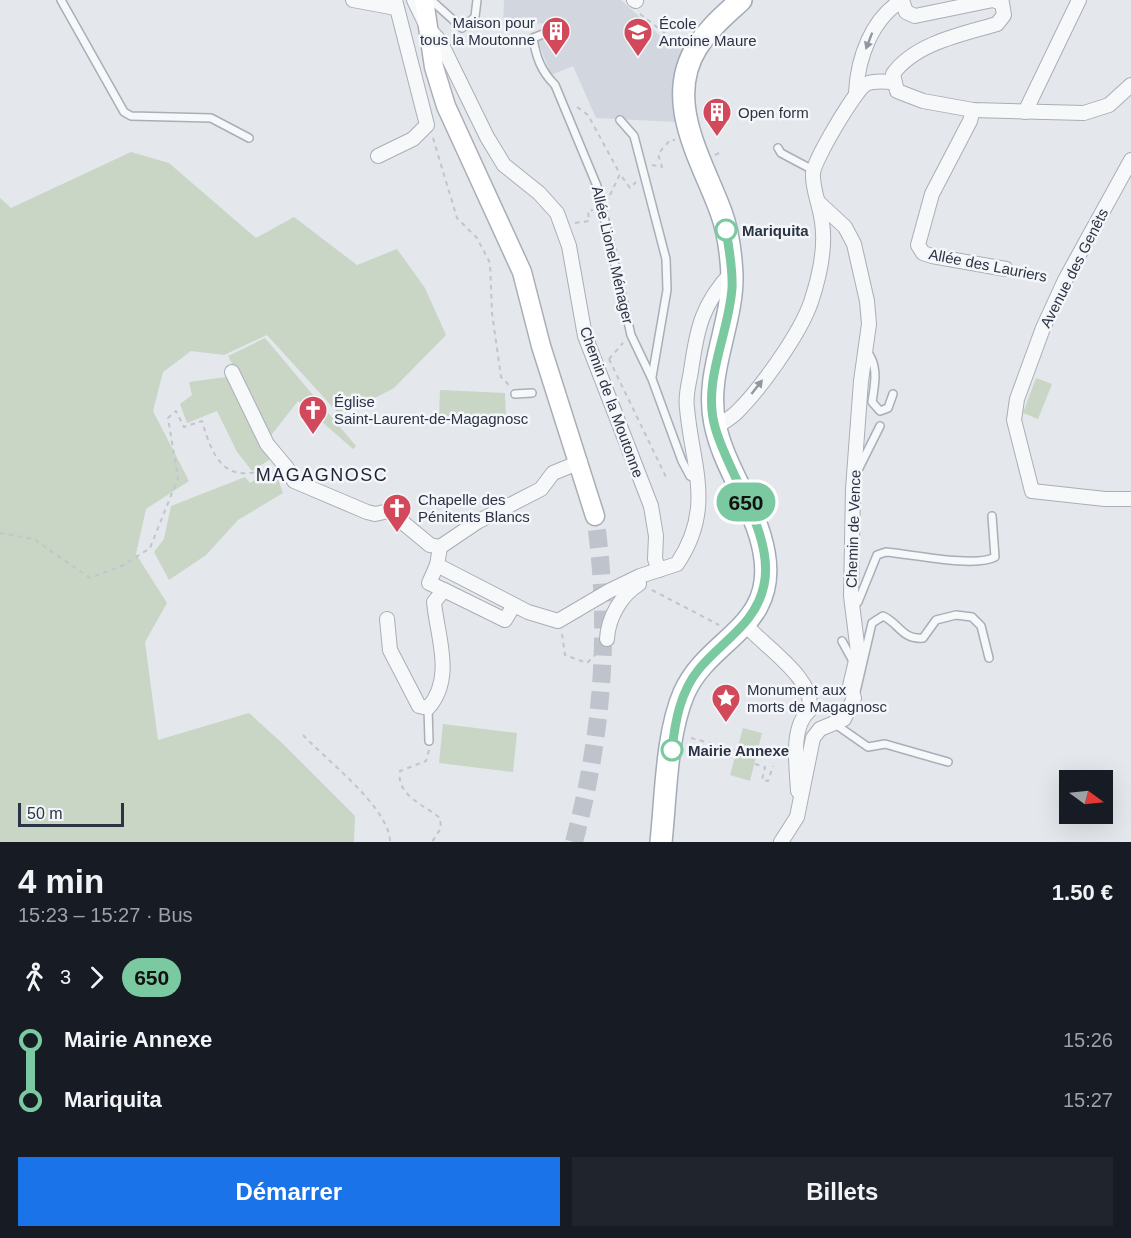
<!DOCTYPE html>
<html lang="fr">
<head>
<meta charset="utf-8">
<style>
  :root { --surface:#171b24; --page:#20242c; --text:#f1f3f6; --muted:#9ea1a6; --accent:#1a73e8 }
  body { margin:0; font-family:Helvetica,sans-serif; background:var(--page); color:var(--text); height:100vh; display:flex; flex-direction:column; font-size:22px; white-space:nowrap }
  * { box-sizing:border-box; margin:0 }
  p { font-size:20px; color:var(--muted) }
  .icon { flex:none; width:33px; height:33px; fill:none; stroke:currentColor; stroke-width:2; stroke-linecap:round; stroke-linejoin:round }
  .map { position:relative; height:842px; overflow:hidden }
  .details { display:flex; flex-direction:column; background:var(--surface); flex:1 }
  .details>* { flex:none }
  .badge { padding:0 12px; border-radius:20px; font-size:21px; line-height:39px }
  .needle { width:39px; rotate:105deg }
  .controls { position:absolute; left:1059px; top:770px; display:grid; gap:12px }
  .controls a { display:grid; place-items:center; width:54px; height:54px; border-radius:0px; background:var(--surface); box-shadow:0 6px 24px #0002; font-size:30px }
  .scale { position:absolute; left:18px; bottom:15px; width:106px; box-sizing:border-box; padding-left:6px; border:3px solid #2b3445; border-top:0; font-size:16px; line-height:21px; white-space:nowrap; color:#2b3445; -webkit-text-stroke:4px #f4f6f9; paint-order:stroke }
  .map>.badge { position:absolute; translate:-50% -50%; box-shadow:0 0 0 3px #fff }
  .legs { display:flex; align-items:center; gap:9px; height:66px; padding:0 18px; font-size:20px }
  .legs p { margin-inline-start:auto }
  .overview { display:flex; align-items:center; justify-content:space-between; height:102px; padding:0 18px }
  h1 { font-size:33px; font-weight:700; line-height:45px }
  .button { display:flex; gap:12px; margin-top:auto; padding:12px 18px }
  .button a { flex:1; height:69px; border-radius:0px; background:var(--accent); color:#fff; font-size:24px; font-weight:700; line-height:69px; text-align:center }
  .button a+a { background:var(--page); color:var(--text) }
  ul { padding:0 18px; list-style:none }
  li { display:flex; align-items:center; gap:21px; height:60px; font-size:22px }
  li i { display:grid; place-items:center; width:9px; height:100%; margin:0 8px; background:currentColor }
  li i::after { content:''; width:15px; height:15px; margin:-8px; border:4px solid; border-radius:50%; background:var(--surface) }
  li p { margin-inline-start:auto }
  li:first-child i { background:linear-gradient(#0000 50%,currentColor 0) }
  li:last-child i { background:linear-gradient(currentColor 50%,#0000 0) }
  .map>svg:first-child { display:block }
  .built { fill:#d2d6de }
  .green { fill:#c9d6c5 }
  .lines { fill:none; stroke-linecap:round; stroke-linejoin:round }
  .secondary-tunnel { stroke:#bfc3cb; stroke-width:18; stroke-dasharray:18 9; stroke-linecap:butt }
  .lane-casing { stroke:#a9aeb7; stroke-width:10 }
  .street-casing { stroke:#a9aeb7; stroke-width:16 }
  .secondary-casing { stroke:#a9aeb7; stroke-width:21 }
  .primary-casing { stroke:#a3abb8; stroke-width:24 }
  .path { stroke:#c2c5cb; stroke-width:2; stroke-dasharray:4.5 4.5; stroke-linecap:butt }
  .lane { stroke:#f7f8fa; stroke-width:7 }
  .street { stroke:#f7f8fa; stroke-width:14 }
  .secondary { stroke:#fff; stroke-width:18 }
  .primary { stroke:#fff; stroke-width:21 }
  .oneway { fill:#9196a0 }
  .line-1-casing { stroke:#fff; stroke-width:14 }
  .line-1 { stroke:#7ac9a1; stroke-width:9 }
  .stop-1-dot { fill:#fff; stroke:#7ac9a1; stroke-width:3 }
  .labels { text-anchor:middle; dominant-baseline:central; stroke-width:5; stroke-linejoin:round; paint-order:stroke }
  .poi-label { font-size:15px; fill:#2b3445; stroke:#f4f6f9; text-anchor:start }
  .stop-label { font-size:15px; font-weight:bold; fill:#2b3445; stroke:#f4f6f9; text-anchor:start }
  .street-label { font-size:15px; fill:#2b3445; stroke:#f4f6f9 }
  .quarter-label { font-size:18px; letter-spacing:1.5px; fill:#1d2536; stroke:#f4f6f9 }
</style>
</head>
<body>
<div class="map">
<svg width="1131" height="842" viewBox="0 0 1131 842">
  <rect width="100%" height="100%" fill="#e4e7ec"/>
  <polygon class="built" points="504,0 621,0 668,43 687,50 674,80 673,106 676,122 596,118 573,66 551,75 538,41 549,37 547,23 503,25"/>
  <g class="green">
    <polygon points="131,152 169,163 256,238 294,217 357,265 397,249 425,288 446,335 394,388 373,399 367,397 338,413 267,335 224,355 191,351 163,372 153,411 189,481 146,509 136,554 167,603 145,642 158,740 249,713 282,743 355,816 354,842 0,842 0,198 11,208"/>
    <polygon points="265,338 356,446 353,449 298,401 269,438 228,356"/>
    <polygon points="226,377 257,438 272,458 252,471 237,452 217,411 187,423 180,404 192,395 189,382"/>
    <polygon points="1036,378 1052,384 1038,419 1023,413"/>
    <polygon points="440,390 505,393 506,421 439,416"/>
    <polygon points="245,477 250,483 259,477 278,479 283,493 238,520 206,555 169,580 154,552 164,539 171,506"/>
    <polygon points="443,724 517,733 513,772 439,763"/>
    <polygon points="743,728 762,733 750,781 730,775"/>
  </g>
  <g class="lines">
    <path class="secondary-tunnel" d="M 574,842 C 603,734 611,626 595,516"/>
    <g class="lane-casing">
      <g id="lane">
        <polyline points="61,0 124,112 131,116 211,118 249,138"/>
        <polyline points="431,0 462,28 475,17 477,0"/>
        <path d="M 543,34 L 533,38 C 536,57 541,71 555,85 L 597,186 L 631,335 L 652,379 L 682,461 L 690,476 L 696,479"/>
        <polyline points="620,120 634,136 666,259 667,290 652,377"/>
        <polyline points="778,148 781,153 813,170"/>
        <path d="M 866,350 C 879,366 875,382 872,402 L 880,411 L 888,408 L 893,394"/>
        <polyline points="515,394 532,393"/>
        <polyline points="856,474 880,426"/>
        <path d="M 852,607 L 858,602 L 877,555 L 886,552 C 910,554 976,568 995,557 L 992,516"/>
        <polyline points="842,641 854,663"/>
        <path d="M 855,696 L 872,623 L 883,616 C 899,623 902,640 923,638 L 936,620 L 956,615 L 972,617 L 981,626 L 989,658"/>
        <polyline points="428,708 429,741"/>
        <polyline points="835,724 868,747 885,744 948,762"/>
      </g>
    </g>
    <g class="street-casing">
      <g id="street">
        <polyline points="353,0 396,8"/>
        <polyline points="414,0 427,27 440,41 487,137 504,165 539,193 557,213 569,246 585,336 651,506 656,536 655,559 659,570"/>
        <polyline points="634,0 636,1"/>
        <path d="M 902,0 L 906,12 L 915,16 L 993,0 L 1002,3 L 1004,15 L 997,24 C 963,34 915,43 893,74 L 897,91 L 923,101 L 973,110 L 1084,113 L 1109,105 L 1131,85"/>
        <path d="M 856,92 C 858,57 872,19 901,1"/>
        <polyline points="973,110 970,121 932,194 918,245 923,253 932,256 1006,269"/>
        <polyline points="1025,112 1079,0"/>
        <polyline points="378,156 413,139 427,125 395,0"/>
        <polyline points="1131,160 1065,280 1043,328 1017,399 1014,420 1032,491 1105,499 1131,499"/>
        <polyline points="232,372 267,444 287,468 294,481 367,512 375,514 389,511 430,545 440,547"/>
        <path d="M 715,428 C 722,423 731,418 737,412 C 761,388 800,334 811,302 C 819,278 826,248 822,222 C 820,205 812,189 813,173 C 814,160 856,89 866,84 C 875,80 884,82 893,82"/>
        <path d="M 440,547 L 437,565 L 528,612 L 558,621 L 609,591 L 640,576 L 677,564 C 715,508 692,466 687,408 C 685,396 689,383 691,371 C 697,328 702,304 732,272"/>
        <polyline points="440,547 477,522 541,489 553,473 580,462"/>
        <polyline points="444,590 505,620 514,605"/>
        <path d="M 387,619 L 390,650 L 419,706 L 428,708 C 455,678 437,636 434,602 L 444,590 L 429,583 L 437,565"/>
        <path d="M 745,624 C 763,646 818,680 809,711 C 790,727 797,768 798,791"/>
        <path d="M 607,639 C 608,618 621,595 639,584"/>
        <polyline points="781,842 797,817 813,738 820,729 844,719 854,698 850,686 858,652 851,596 853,489 861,381 869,324 867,301 854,244 845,227 818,202"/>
      </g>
    </g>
    <g class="secondary-casing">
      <polyline id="secondary" points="424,0 434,67 446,106 522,272 541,346 595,516"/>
    </g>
    <g class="primary-casing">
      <path id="primary" d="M 661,842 C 666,796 666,735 684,693 C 709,637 778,628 764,552 C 756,507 724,469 715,424 C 704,374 733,325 732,275 C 731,254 728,231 721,212 C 702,160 663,101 697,47 C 709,28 725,15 741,0"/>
    </g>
    <g class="path">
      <polyline points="640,14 670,37 683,38"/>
      <polyline points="577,107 588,115 620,174"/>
      <polyline points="433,138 457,218 477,238 490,263 492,313 501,377 510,386"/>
      <polyline points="715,155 723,151"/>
      <polyline points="652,165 662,167 658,154 670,140 675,140"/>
      <polyline points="610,195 620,174 630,188 636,182"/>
      <polyline points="575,223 589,221 588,211 593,210"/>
      <polyline points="1018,271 1051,277"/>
      <polyline points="609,359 666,477"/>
      <polyline points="609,359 623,343"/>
      <path d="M 0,533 L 34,539 L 90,578 L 124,565 L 150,548 L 178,478 L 168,418 L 176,411 L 184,427 L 202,421 C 213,459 225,485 269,468"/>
      <polyline points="652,590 719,625"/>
      <polyline points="562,634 565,655 587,663 601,649"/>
      <path d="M 303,735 C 326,760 390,808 390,842"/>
      <polyline points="691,738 737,750"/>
      <path d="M 429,750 L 426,761 L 400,771 C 396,796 425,805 440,818 L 441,828 L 432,842"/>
      <polyline points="755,764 765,767 762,780 768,781 773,766"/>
    </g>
    <use href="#lane" class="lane"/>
    <use href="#street" class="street"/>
    <use href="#secondary" class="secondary"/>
    <use href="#primary" class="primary"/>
  </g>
  <defs><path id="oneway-solid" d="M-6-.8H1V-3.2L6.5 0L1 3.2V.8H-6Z" transform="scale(1.5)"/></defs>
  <g class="oneway">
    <use href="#oneway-solid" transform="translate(869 41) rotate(111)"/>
    <use href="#oneway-solid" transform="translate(757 387) rotate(-52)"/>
  </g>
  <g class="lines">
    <g class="line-1-casing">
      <path id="line-1" d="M 672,750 C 675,722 680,692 699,669 C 723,640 756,624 764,585 C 775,535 728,475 715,427 C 702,381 729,334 732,288 C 733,269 729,249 726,230"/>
    </g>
    <use href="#line-1" class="line-1"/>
  </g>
  <defs>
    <g id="building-pin" transform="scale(1.5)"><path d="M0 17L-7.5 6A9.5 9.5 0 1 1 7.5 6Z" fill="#d1495b" stroke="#f4f6f9"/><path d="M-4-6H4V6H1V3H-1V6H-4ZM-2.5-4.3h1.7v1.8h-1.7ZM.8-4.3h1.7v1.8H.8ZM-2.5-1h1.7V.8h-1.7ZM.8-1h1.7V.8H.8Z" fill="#fff"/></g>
    <g id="school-pin" transform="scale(1.5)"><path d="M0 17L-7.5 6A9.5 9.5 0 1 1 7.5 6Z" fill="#d1495b" stroke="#f4f6f9"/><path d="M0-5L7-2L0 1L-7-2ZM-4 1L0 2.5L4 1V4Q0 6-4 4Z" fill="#fff"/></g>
    <g id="church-pin" transform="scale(1.5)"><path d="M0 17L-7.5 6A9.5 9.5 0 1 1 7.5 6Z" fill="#d1495b" stroke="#f4f6f9"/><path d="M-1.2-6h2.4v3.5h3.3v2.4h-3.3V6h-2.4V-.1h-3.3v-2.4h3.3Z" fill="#fff"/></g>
    <g id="sight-pin" transform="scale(1.5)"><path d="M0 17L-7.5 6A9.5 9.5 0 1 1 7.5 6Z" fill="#d1495b" stroke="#f4f6f9"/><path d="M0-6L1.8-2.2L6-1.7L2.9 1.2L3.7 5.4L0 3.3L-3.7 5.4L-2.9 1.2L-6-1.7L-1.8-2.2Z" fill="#fff"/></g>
  </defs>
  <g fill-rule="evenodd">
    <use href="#building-pin" x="556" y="31"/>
    <use href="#school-pin" x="638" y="32"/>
    <use href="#building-pin" x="717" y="112"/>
    <use href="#church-pin" x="313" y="410"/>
    <use href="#church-pin" x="397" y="508"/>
    <use href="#sight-pin" x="726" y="698"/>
  </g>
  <g class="stop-1-dot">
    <circle cx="726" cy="230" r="10"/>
    <circle cx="672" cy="750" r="10"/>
  </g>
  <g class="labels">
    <g class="poi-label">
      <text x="535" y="22" text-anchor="end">Maison pour<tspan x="535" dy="17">tous la Moutonne</tspan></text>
      <text x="659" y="23">École<tspan x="659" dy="17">Antoine Maure</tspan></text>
      <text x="738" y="112">Open form</text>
      <text x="334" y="401">Église<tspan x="334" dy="17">Saint-Laurent-de-Magagnosc</tspan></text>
      <text x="418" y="499">Chapelle des<tspan x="418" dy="17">Pénitents Blancs</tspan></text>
      <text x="747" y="689">Monument aux<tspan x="747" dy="17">morts de Magagnosc</tspan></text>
    </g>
    <g class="stop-label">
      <text x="742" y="230">Mariquita</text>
      <text x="688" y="750">Mairie Annexe</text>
    </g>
    <g class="street-label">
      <text transform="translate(613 255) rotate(77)">Allée Lionel Ménager</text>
      <text transform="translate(988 265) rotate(11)">Allée des Lauriers</text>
      <text transform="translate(1074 268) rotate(-63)">Avenue des Genêts</text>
      <text transform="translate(612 402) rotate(70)">Chemin de la Moutonne</text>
      <text transform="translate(853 529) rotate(-88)">Chemin de Vence</text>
    </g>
    <g class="quarter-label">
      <text x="322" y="475">MAGAGNOSC</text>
    </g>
  </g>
</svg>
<div class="controls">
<a><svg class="needle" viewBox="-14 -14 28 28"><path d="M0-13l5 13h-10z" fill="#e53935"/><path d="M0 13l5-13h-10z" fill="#9ea1a6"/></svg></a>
</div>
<div class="scale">50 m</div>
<b class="badge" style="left:746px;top:502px;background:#7ac9a1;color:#111">650</b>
</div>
<section class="details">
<div class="overview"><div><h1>4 min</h1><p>15:23 – 15:27 · Bus</p></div><b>1.50 €</b></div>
<div class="legs"><svg class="icon" aria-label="walk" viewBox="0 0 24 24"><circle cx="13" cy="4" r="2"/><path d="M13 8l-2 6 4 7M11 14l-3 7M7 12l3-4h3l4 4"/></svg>3<svg class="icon" aria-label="forward" viewBox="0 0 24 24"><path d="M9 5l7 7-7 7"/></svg><b class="badge" style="background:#7ac9a1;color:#111">650</b></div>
<ul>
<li><i style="color:#7ac9a1"></i><b>Mairie Annexe</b><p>15:26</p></li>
<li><i style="color:#7ac9a1"></i><b>Mariquita</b><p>15:27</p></li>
</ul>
<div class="button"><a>Démarrer</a><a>Billets</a></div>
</section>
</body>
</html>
